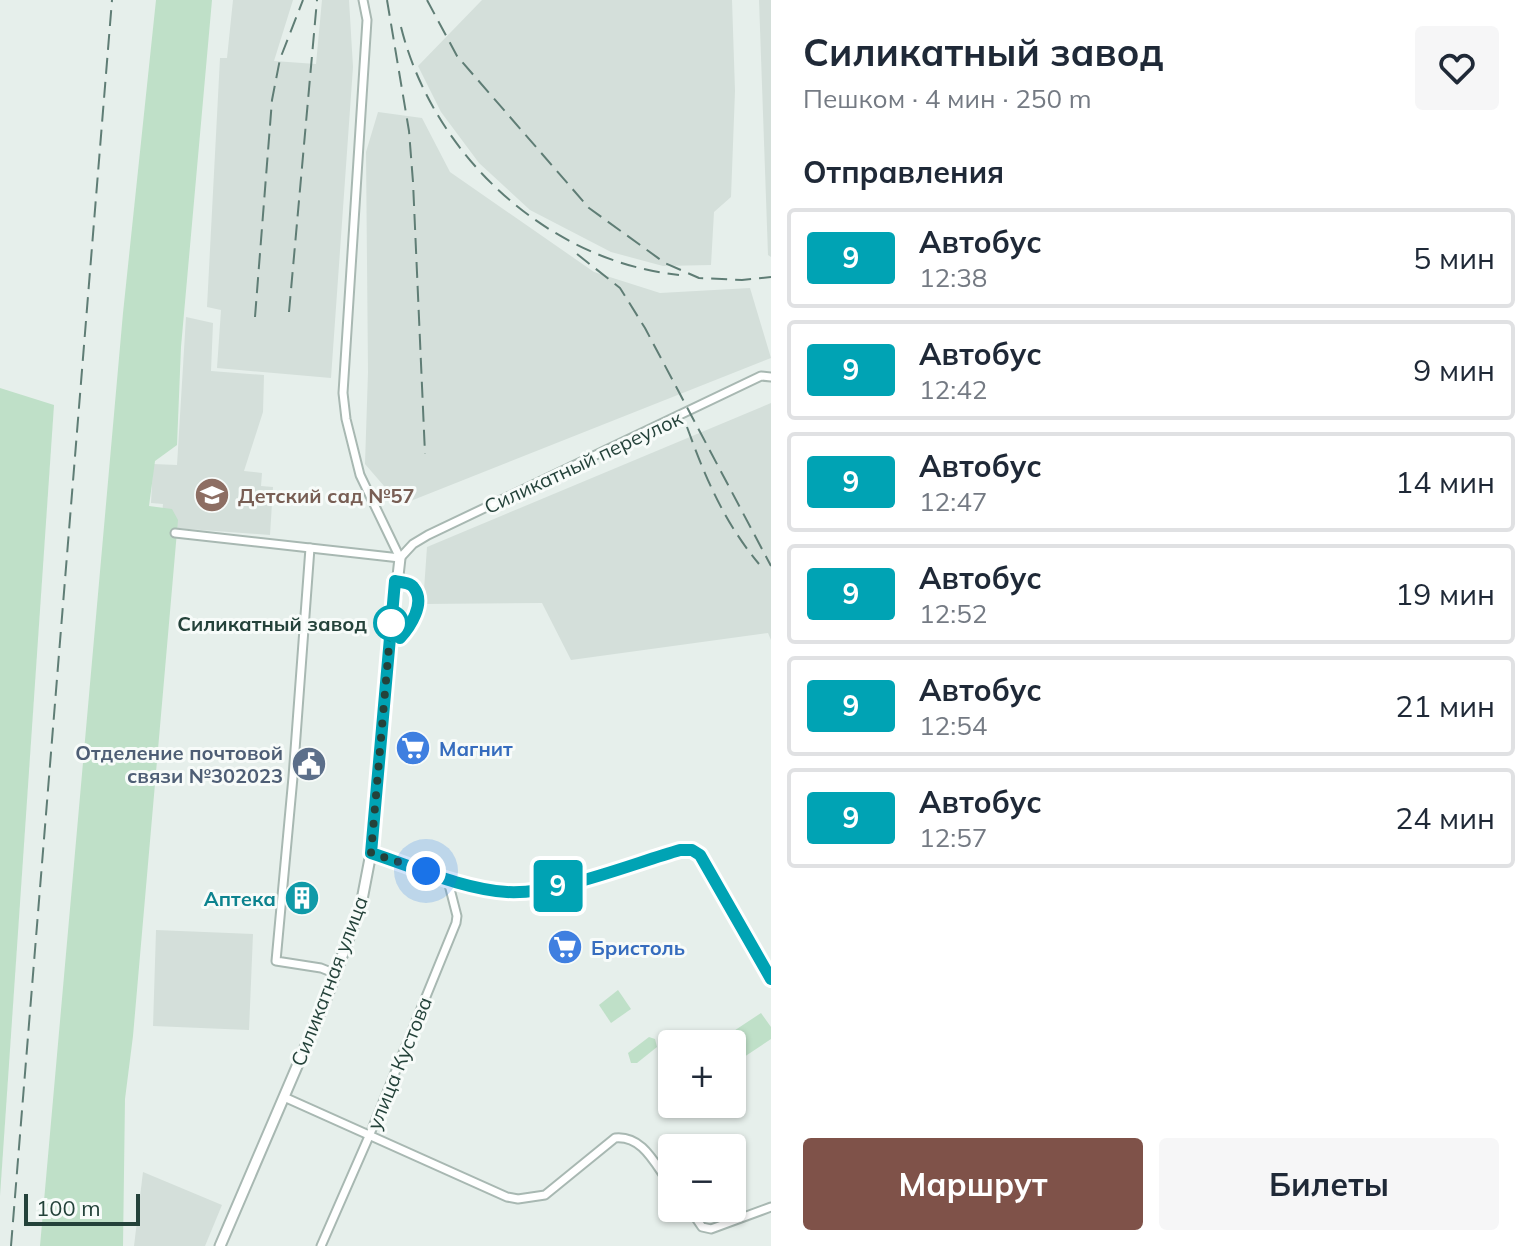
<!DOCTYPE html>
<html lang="ru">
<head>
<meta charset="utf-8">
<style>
  :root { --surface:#fff; --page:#f6f6f7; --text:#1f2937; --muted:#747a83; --line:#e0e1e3; --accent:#7f5249 }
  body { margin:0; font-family:Mulish,sans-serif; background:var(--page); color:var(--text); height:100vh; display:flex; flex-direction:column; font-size:30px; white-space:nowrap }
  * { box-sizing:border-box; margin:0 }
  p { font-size:26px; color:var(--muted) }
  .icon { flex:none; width:44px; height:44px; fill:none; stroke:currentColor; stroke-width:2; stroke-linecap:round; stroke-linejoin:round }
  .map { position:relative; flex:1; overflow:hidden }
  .panel { display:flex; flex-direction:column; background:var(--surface); width:760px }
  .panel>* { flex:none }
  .badge { padding:0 16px; border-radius:6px; font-size:28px; line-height:52px }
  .fabs { position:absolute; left:658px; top:1030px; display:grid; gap:16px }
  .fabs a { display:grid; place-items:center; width:88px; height:88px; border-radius:8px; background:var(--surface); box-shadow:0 2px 6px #0004; font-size:40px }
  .scale { position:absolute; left:24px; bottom:20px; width:116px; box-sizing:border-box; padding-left:8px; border:4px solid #24423a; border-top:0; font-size:22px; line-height:28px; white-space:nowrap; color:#24423a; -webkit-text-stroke:6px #f7fbf9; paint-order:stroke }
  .you { position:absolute; width:40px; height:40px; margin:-20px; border:6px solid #fff; border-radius:50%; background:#1a73e8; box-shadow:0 0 0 12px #1a73e833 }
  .map>.badge { position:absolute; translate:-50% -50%; box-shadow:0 0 0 4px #fff }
  h2 { padding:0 32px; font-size:30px; line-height:72px }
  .round { display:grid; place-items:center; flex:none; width:84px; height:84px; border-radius:8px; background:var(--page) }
  .headline { display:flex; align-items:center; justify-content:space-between; height:136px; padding:0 32px }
  h1 { font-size:38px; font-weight:700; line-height:60px }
  .action { display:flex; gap:16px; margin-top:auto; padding:16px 32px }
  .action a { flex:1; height:92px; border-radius:8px; background:var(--accent); color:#fff; font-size:32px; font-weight:700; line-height:92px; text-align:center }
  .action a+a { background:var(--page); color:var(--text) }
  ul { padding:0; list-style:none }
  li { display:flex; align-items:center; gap:24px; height:100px; margin:0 16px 12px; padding:0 16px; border:4px solid var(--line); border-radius:8px }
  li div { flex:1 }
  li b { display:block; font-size:30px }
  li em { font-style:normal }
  li .badge { min-width:88px; font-weight:700; text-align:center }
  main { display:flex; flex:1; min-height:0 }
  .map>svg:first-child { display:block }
  .built { fill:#d4dfda }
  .green { fill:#bfe0c8 }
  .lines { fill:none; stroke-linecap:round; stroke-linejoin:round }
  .minor-casing { stroke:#a8b8b2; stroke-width:11 }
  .tertiary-casing { stroke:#a8b8b2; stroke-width:13 }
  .minor { stroke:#fff; stroke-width:7 }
  .tertiary { stroke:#fff; stroke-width:9 }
  .rail { stroke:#5f7d75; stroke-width:2; stroke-dasharray:16 8; stroke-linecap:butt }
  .line-casing { stroke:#fff; stroke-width:18 }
  .line { stroke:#00a3b4; stroke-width:12 }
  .walk { stroke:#24423a; stroke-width:8; stroke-dasharray:0 14.4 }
  .stop-dot { fill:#fff; stroke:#00a3b4; stroke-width:4 }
  .labels { text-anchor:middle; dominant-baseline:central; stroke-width:6; stroke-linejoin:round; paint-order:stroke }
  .street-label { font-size:20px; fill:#24423a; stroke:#f7fbf9 }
  .education-label { font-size:20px; font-weight:bold; fill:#785e54; stroke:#f7fbf9; text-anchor:start }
  .stop-label { font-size:20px; font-weight:bold; fill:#24423a; stroke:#f7fbf9; text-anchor:end }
  .shop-label { font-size:20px; font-weight:bold; fill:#366cbe; stroke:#f7fbf9; text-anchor:start }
  .service-label { font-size:20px; font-weight:bold; fill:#4e5e75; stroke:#f7fbf9; text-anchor:end }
  .culture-label { font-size:20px; font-weight:bold; fill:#0d838f; stroke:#f7fbf9; text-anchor:end }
</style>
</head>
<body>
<main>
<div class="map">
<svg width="771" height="1246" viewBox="0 0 771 1246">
  <rect width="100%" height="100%" fill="#e6efeb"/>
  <g class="built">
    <polygon points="233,0 293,0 274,61 316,64 322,0 349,0 353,67 331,378 217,368 221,310 207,307 220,58 227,58"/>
    <polygon points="482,0 732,0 735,91 731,197 714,212 711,265 663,266 611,252 530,210 479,163 441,112 418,66"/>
    <polygon points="759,0 771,0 771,257 768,255"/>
    <polygon points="378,112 422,118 450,172 594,272 660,293 750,288 771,358 408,502 384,486 365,464 368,372 366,152"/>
    <polygon points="186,317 213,323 211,371 264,375 263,412 244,471 262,473 261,486 273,487 270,535 161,527 163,504 151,503 153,464 177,465"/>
    <polygon points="771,403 771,640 768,633 571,660 542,603 423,604 427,547"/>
    <polygon points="156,930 253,934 249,1030 153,1026"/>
    <polygon points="143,1172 222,1205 205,1246 134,1246"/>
  </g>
  <g class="green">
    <polygon points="156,0 212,0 181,347 177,445 155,461 149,506 172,509 178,520 133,1036 125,1099 123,1246 40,1246 123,313"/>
    <polygon points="0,388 54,405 0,1196"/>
    <polygon points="618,990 631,1009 611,1023 599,1005"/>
    <polygon points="761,1013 771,1027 771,1039 732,1065 732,1044 714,1044"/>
    <polygon points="649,1037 655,1039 657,1047 637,1063 631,1063 628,1053"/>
  </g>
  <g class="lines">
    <g class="minor-casing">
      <g id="minor">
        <polyline points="363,0 367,20 343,393 346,419 360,475 400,558"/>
        <polyline points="175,533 400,558"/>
        <polyline points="310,548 293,777 276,961 321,968 336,974"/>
        <polyline points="400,558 413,544 428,535 761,376 771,377"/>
        <path d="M 371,853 C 413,867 464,889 507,892 C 556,895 632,864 680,850 L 692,850 L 700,855 L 771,980"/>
        <path d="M 284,1097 L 507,1197 L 518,1199 L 545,1195 L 615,1138 C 644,1135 656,1167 672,1187"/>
        <polyline points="689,1208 702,1227 711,1229 771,1207"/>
        <polyline points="321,1246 370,1134 456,923 457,916 447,877"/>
      </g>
    </g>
    <g class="tertiary-casing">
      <polyline id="tertiary" points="220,1246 328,994 361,905 371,853 381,728 400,558"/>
    </g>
    <use href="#minor" class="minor"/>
    <use href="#tertiary" class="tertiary"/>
    <g class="rail">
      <polyline points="387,0 409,131 413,182 425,454"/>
      <polyline points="427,0 457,56 589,208 665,263 699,278 742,280 771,277"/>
      <path d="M 401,27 C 433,155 547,261 679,275"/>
      <polyline points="577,254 620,288 645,328 771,566"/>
      <polyline points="289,312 317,0"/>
      <polyline points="255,317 272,100 280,59 303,0"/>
      <path d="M 687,427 C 705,477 724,522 759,564"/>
      <polyline points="11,1246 112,0"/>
    </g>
  </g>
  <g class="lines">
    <g class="line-casing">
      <path id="line" d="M 400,638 C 410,627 426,603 414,588 C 411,583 401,582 395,581 L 371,853 C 414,867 462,889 507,892 C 556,895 631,864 680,850 L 692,850 L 700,855 L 771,979"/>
    </g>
    <use href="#line" class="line"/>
    <polyline class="walk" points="391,623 371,853 426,871"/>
  </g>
  <defs>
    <g id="school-disc" transform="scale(1.8)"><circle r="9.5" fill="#8d6e63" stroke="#f7fbf9"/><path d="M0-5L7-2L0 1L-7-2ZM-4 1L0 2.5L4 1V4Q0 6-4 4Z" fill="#fff"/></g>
    <g id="supermarket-disc" transform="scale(1.8)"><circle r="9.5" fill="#3f7fe0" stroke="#f7fbf9"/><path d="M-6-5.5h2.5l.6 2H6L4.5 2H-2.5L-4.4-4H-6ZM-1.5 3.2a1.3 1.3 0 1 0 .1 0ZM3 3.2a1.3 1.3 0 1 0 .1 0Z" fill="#fff"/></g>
    <g id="civic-disc" transform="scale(1.8)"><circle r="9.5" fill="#5c6f8a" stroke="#f7fbf9"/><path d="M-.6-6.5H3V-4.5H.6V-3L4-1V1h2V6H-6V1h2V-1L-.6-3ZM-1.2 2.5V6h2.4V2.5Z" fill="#fff"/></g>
    <g id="building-disc" transform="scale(1.8)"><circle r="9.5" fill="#0f9aa8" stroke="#f7fbf9"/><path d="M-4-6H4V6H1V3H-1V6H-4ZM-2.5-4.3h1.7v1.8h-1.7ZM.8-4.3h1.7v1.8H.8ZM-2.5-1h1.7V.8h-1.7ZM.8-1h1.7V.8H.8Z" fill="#fff"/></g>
  </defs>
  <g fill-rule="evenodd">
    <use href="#school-disc" x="212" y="495"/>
    <use href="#supermarket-disc" x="413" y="748"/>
    <use href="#civic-disc" x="309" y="764"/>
    <use href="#building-disc" x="302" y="898"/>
    <use href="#supermarket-disc" x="565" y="947"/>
  </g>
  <circle class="stop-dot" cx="391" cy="623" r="16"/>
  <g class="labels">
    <g class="street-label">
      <text transform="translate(583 462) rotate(-25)">Силикатный переулок</text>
      <text transform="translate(329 981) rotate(-69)">Силикатная улица</text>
      <text transform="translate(399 1063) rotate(-68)">улица Кустова</text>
    </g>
    <g class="education-label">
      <text x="238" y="495">Детский сад №57</text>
    </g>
    <g class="stop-label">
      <text x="367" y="623">Силикатный завод</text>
    </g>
    <g class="shop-label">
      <text x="439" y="748">Магнит</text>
      <text x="591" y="947">Бристоль</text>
    </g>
    <g class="service-label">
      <text x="283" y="752">Отделение почтовой<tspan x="283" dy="23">связи №302023</tspan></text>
    </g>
    <g class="culture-label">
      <text x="276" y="898">Аптека</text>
    </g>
  </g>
</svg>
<div class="fabs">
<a>+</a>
<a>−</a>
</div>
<div class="scale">100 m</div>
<div class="you" style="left:426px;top:871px"></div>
<b class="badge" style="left:558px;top:886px;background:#00a3b4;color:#fff">9</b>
</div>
<section class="panel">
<div class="headline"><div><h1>Силикатный завод</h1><p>Пешком · 4 мин · 250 m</p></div><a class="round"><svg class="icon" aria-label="heart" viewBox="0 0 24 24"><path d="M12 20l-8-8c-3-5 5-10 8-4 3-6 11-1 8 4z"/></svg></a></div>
<h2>Отправления</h2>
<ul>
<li><span class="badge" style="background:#00a3b4;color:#fff">9</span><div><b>Автобус</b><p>12:38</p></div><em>5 мин</em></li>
<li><span class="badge" style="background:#00a3b4;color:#fff">9</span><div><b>Автобус</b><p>12:42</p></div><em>9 мин</em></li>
<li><span class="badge" style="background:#00a3b4;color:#fff">9</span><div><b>Автобус</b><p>12:47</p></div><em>14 мин</em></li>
<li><span class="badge" style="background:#00a3b4;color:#fff">9</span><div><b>Автобус</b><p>12:52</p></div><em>19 мин</em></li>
<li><span class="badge" style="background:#00a3b4;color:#fff">9</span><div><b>Автобус</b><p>12:54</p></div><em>21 мин</em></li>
<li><span class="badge" style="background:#00a3b4;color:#fff">9</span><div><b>Автобус</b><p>12:57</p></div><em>24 мин</em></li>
</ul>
<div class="action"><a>Маршрут</a><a>Билеты</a></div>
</section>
</main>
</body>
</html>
